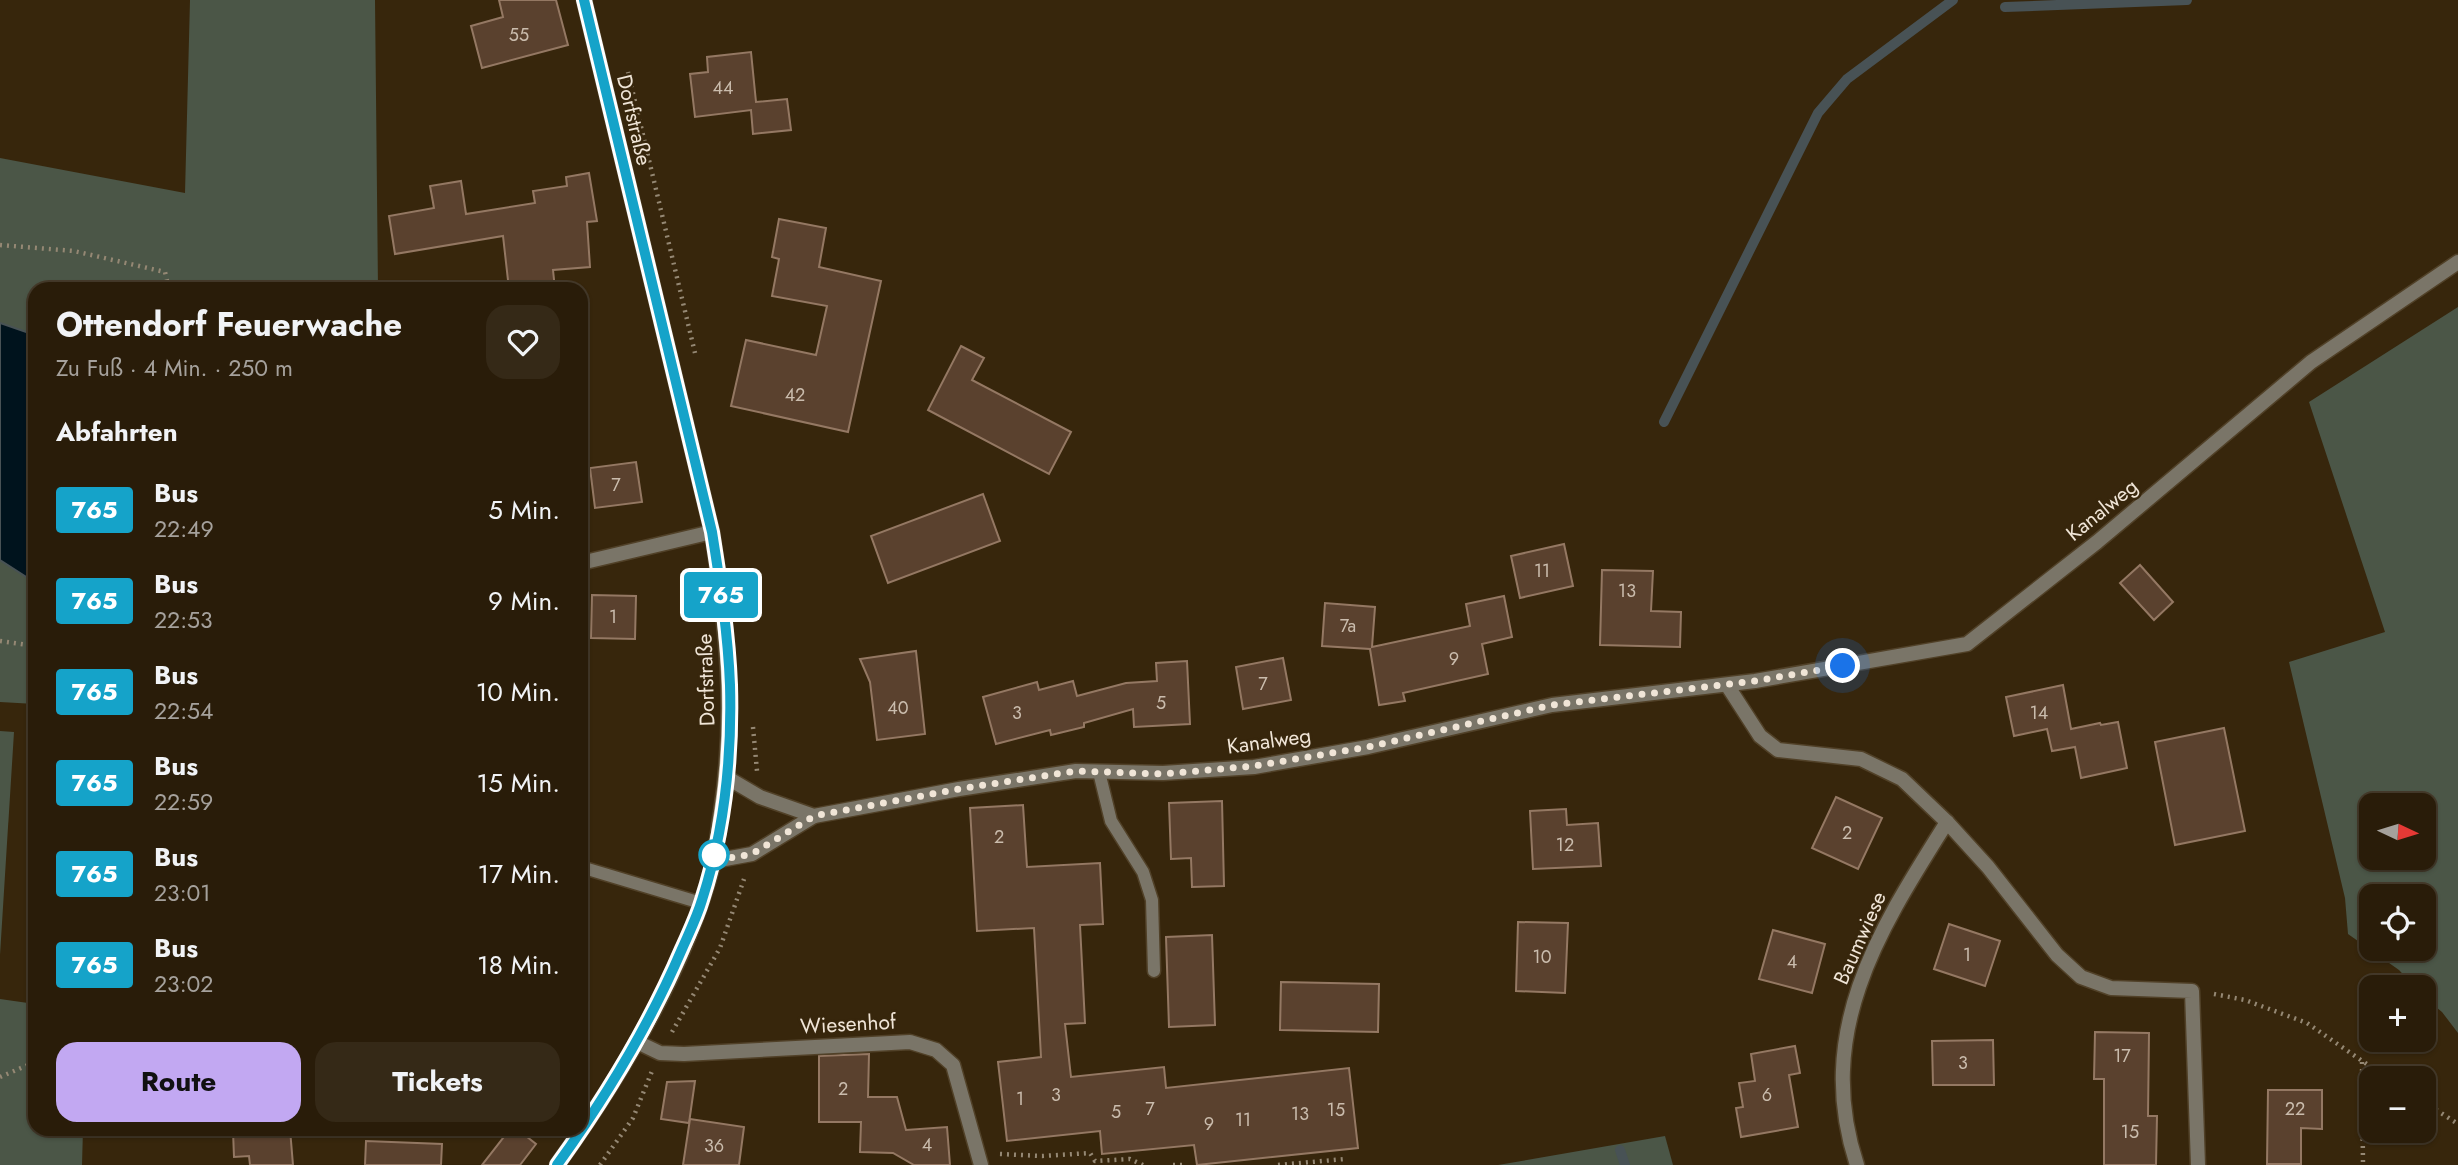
<!DOCTYPE html>
<html lang="de">
<head>
<meta charset="utf-8">
<style>
  :root { --surface:#291c09; --page:#352917; --text:#f1f3f6; --muted:#a5a19c; --line:#453a2a; --accent:#c2a8f2 }
  body { margin:0; font-family:Jost,sans-serif; background:var(--page); color:var(--text); height:100vh; display:flex; flex-direction:column; font-size:26px; white-space:nowrap }
  * { box-sizing:border-box; margin:0 }
  p { font-size:23px; color:var(--muted) }
  .icon { flex:none; width:38px; height:38px; fill:none; stroke:currentColor; stroke-width:2; stroke-linecap:round; stroke-linejoin:round }
  .map { position:relative; flex:1; overflow:hidden }
  .panel { position:absolute; left:28px; top:282px; width:560px; height:854px; display:flex; flex-direction:column; background:var(--surface); border-radius:21px; box-shadow:0 2px 5px #0004,0 0 0 2px var(--line) }
  .panel>* { flex:none }
  .badge { padding:0 14px; border-radius:5px; font-size:24px; line-height:46px }
  .needle { width:46px; rotate:94deg }
  .buttons { position:absolute; left:2359px; top:793px; display:grid; gap:14px }
  .buttons a { display:grid; place-items:center; width:77px; height:77px; border-radius:14px; background:var(--surface); box-shadow:0 2px 5px #0004,0 0 0 2px var(--line); font-size:35px }
  .you { position:absolute; width:35px; height:35px; margin:-18px; border:5px solid #fff; border-radius:50%; background:#1a73e8; box-shadow:0 0 0 10px #1a73e833 }
  .map>.badge { position:absolute; translate:-50% -50%; box-shadow:0 0 0 4px #fff }
  h2 { padding:0 28px; font-size:26px; line-height:63px }
  .round { display:grid; place-items:center; flex:none; width:74px; height:74px; border-radius:21px; background:var(--page) }
  .summary { display:flex; align-items:center; justify-content:space-between; height:119px; padding:0 28px }
  h1 { font-size:33px; font-weight:700; line-height:52px }
  .primary-button { display:flex; gap:14px; margin-top:auto; padding:14px 28px }
  .primary-button a { flex:1; height:80px; border-radius:21px; background:var(--accent); color:#111; font-size:28px; font-weight:700; line-height:80px; text-align:center }
  .primary-button a+a { background:var(--page); color:var(--text) }
  ul { padding:0; list-style:none }
  li { display:flex; align-items:center; gap:21px; height:91px; padding:0 28px }
  li div { flex:1 }
  li b { display:block; font-size:26px }
  li em { font-style:normal }
  li .badge { min-width:77px; font-weight:700; text-align:center }
  .map>svg:first-child { display:block }
  .green { fill:#4b5647; fill-rule:evenodd }
  .water { fill:#00131d; stroke:#485255; stroke-width:2 }
  .lines { fill:none; stroke-linecap:round; stroke-linejoin:round }
  .stream { stroke:#485255; stroke-width:10 }
  .building { fill:#5a412e; stroke:#947863; stroke-width:2 }
  .service-casing { stroke:#514128; stroke-width:15 }
  .minor-casing { stroke:#514128; stroke-width:17 }
  .secondary-casing { stroke:#514128; stroke-width:17 }
  .path { stroke:#958874; stroke-width:4.5; stroke-dasharray:2 5; stroke-linecap:butt }
  .service { stroke:#7a7568; stroke-width:12 }
  .minor { stroke:#7a7568; stroke-width:14 }
  .secondary { stroke:#a9a08b; stroke-width:14 }
  .line-casing { stroke:#fff; stroke-width:16 }
  .line { stroke:#15a3c9; stroke-width:10 }
  .walk { stroke:#f0e5d7; stroke-width:7; stroke-dasharray:0 12.6 }
  .stop-dot { fill:#fff; stroke:#15a3c9; stroke-width:3.5 }
  .labels { text-anchor:middle; dominant-baseline:central; stroke-width:5; stroke-linejoin:round; paint-order:stroke }
  .number-label { font-size:18px; fill:#cabcad }
  .street-label { font-size:21px; fill:#f0e5d7; stroke:#37260c }
</style>
</head>
<body>
<div class="map">
<svg width="2458" height="1165" viewBox="0 0 2458 1165">
  <rect width="100%" height="100%" fill="#37260c"/>
  <g class="green">
    <polygon points="190,0 375,0 378,289 35,289 35,335 0,323 0,158 185,193"/>
    <path d="M 2458,307 L 2458,1033 L 2442,1012 L 2424,997 L 2424,987 L 2415,987 L 2399,970 L 2348,934 L 2345,898 L 2289,662 L 2385,632 L 2309,402 ZM 2424,805 L 2424,858 L 2371,858 L 2371,805 ZM 2372,896 L 2424,896 L 2424,948 L 2371,948 Z"/>
    <polygon points="0,560 31,580 35,579 35,704 0,702"/>
    <polygon points="0,731 14,732 0,955"/>
    <polygon points="0,999 35,1004 35,1129 83,1129 82,1165 0,1165"/>
    <polygon points="1665,1136 1673,1165 1498,1165"/>
  </g>
  <polygon class="water" points="0,323 35,335 35,579 31,580 0,560"/>
  <g class="lines">
    <g class="stream">
      <polyline points="2005,7 2187,0"/>
      <polyline points="1664,422 1818,113 1847,79 1953,0"/>
      <polyline points="1620,1150 1625,1165"/>
    </g>
  </g>
  <g class="building">
    <polygon points="499,0 556,0 568,45 482,68 471,26 503,17"/>
    <polygon points="751,52 756,102 787,99 791,130 753,134 751,110 695,117 690,74 708,72 707,57"/>
    <polygon points="589,173 597,221 587,222 590,267 553,270 555,289 509,289 503,236 395,254 389,216 434,208 430,186 461,181 466,214 535,203 533,191 567,186 566,177"/>
    <polygon points="779,219 826,228 819,267 881,281 848,432 731,406 746,340 816,355 827,306 772,296 779,259 772,257"/>
    <polygon points="961,346 984,358 972,380 1071,432 1049,474 928,410"/>
    <polygon points="636,462 642,502 595,508 590,468"/>
    <polygon points="983,494 1000,541 888,583 871,536"/>
    <polygon points="1564,544 1573,586 1520,598 1511,556"/>
    <polygon points="2140,565 2173,602 2154,620 2120,583"/>
    <polygon points="1602,570 1653,571 1651,611 1681,612 1680,647 1600,645"/>
    <polygon points="592,595 636,596 635,639 591,638"/>
    <polygon points="1504,596 1512,637 1482,644 1488,674 1403,693 1405,701 1379,705 1370,649 1322,646 1325,603 1375,607 1372,647 1470,626 1466,604"/>
    <polygon points="916,651 925,734 877,740 870,682 860,659"/>
    <polygon points="1283,658 1291,700 1243,709 1236,667"/>
    <polygon points="1187,661 1190,724 1134,727 1133,709 1084,723 1084,727 1051,735 1050,730 996,744 983,697 1037,682 1039,690 1073,681 1077,696 1126,683 1157,681 1156,663"/>
    <polygon points="2063,685 2071,729 2100,723 2101,725 2118,722 2127,768 2081,778 2075,747 2052,751 2047,729 2014,736 2006,697"/>
    <polygon points="2224,728 2245,831 2175,845 2155,742"/>
    <polygon points="1836,797 1882,818 1858,869 1812,848"/>
    <polygon points="1222,801 1224,886 1192,887 1191,858 1171,859 1169,803"/>
    <polygon points="1023,805 1027,867 1100,863 1103,924 1080,925 1085,1023 1065,1024 1071,1077 1164,1067 1166,1088 1349,1068 1358,1148 1197,1165 1194,1145 1102,1154 1100,1131 1007,1141 998,1062 1041,1057 1034,928 977,931 970,808"/>
    <polygon points="1566,809 1567,825 1598,823 1601,866 1533,869 1530,811"/>
    <polygon points="1518,922 1568,923 1565,993 1516,991"/>
    <polygon points="1949,924 2000,941 1985,986 1934,969"/>
    <polygon points="1773,930 1825,944 1812,993 1759,979"/>
    <polygon points="1212,935 1215,1025 1169,1027 1166,937"/>
    <polygon points="1281,982 1379,984 1378,1032 1280,1030"/>
    <polygon points="2095,1032 2149,1033 2148,1116 2157,1116 2156,1165 2104,1165 2104,1079 2094,1079"/>
    <polygon points="1993,1040 1994,1085 1933,1085 1932,1041"/>
    <polygon points="1795,1046 1800,1073 1789,1075 1798,1127 1741,1137 1736,1108 1743,1107 1739,1083 1755,1081 1751,1054"/>
    <polygon points="869,1054 868,1097 897,1097 906,1130 947,1127 950,1165 914,1165 893,1153 860,1152 861,1122 819,1122 819,1056"/>
    <polygon points="695,1081 689,1123 661,1119 667,1082"/>
    <polygon points="2268,1090 2322,1090 2322,1129 2301,1128 2301,1164 2267,1164"/>
    <polygon points="690,1119 744,1127 739,1165 683,1165"/>
    <polygon points="290,1129 293,1165 250,1165 249,1156 234,1157 233,1131"/>
    <polygon points="510,1129 517,1129 536,1144 520,1165 482,1165"/>
    <polygon points="366,1141 442,1144 441,1165 365,1165"/>
  </g>
  <g class="lines">
    <g class="service-casing">
      <g id="service">
        <polyline points="1099,772 1111,821 1143,872 1152,900 1154,971"/>
        <polyline points="581,867 701,903"/>
      </g>
    </g>
    <g class="minor-casing">
      <g id="minor">
        <polyline points="581,563 712,532"/>
        <polyline points="1727,685 1760,736 1778,750 1861,759 1902,779 1947,822 1988,867 2057,955 2081,977 2111,988 2192,991 2198,1165"/>
        <polyline points="726,777 760,797 814,816 959,789 1076,771 1163,773 1254,767 1368,747 1552,705 1755,681 1967,644 2097,542 2311,362 2458,262"/>
        <polyline points="714,861 752,854 814,816"/>
        <polyline points="637,1042 660,1053 684,1054 910,1042 936,1050 953,1065 981,1165"/>
        <path d="M 1857,1165 C 1813,1032 1879,930 1947,822"/>
      </g>
    </g>
    <g class="secondary-casing">
      <path id="secondary" d="M 557,1165 C 621,1076 685,971 713,864 C 717,847 718,829 721,812 C 736,712 727,630 712,532 L 584,0"/>
    </g>
    <g class="path">
      <polyline points="628,72 695,353"/>
      <polyline points="0,245 74,251 165,272 169,289"/>
      <polyline points="0,641 35,646"/>
      <polyline points="753,727 757,771"/>
      <polyline points="2214,994 2245,1000 2307,1023 2387,1078"/>
      <polyline points="672,1032 720,948 744,879"/>
      <polyline points="2362,1062 2363,1165"/>
      <polyline points="0,1077 35,1062"/>
      <polyline points="2424,1102 2458,1124"/>
      <polyline points="1000,1154 1042,1156 1090,1153 1095,1161 1130,1159 1143,1165"/>
      <polyline points="600,1165 633,1118 652,1071"/>
      <polyline points="1173,1165 1182,1165"/>
      <polyline points="1278,1165 1345,1159"/>
    </g>
    <use href="#service" class="service"/>
    <use href="#minor" class="minor"/>
    <use href="#secondary" class="secondary"/>
  </g>
  <g class="lines">
    <g class="line-casing">
      <path id="line" d="M 557,1165 C 606,1097 649,1026 682,949 C 689,933 697,917 702,900 C 724,832 732,756 730,685 C 728,633 720,582 712,532 L 584,0"/>
    </g>
    <use href="#line" class="line"/>
    <polyline class="walk" points="714,855 713,861 752,854 814,816 959,789 1076,771 1163,774 1254,766 1368,747 1552,705 1755,681 1843,666"/>
  </g>
  <circle class="stop-dot" cx="714" cy="855" r="14"/>
  <g class="labels">
    <g class="number-label">
      <text x="519" y="35">55</text>
      <text x="723" y="88">44</text>
      <text x="795" y="395">42</text>
      <text x="616" y="485">7</text>
      <text x="1542" y="571">11</text>
      <text x="1627" y="591">13</text>
      <text x="613" y="617">1</text>
      <text x="1348" y="626">7a</text>
      <text x="1454" y="659">9</text>
      <text x="1263" y="684">7</text>
      <text x="1161" y="703">5</text>
      <text x="898" y="708">40</text>
      <text x="1017" y="713">3</text>
      <text x="2039" y="713">14</text>
      <text x="1847" y="833">2</text>
      <text x="999" y="837">2</text>
      <text x="1565" y="845">12</text>
      <text x="1967" y="955">1</text>
      <text x="1542" y="957">10</text>
      <text x="1792" y="962">4</text>
      <text x="2122" y="1056">17</text>
      <text x="1963" y="1063">3</text>
      <text x="843" y="1089">2</text>
      <text x="1056" y="1095">3</text>
      <text x="1767" y="1095">6</text>
      <text x="1020" y="1099">1</text>
      <text x="1150" y="1109">7</text>
      <text x="2295" y="1109">22</text>
      <text x="1336" y="1110">15</text>
      <text x="1116" y="1112">5</text>
      <text x="1300" y="1114">13</text>
      <text x="1243" y="1120">11</text>
      <text x="1209" y="1124">9</text>
      <text x="2130" y="1132">15</text>
      <text x="927" y="1145">4</text>
      <text x="714" y="1146">36</text>
    </g>
    <g class="street-label">
      <text transform="translate(634 120) rotate(77)">Dorfstraße</text>
      <text transform="translate(2102 510) rotate(-39)">Kanalweg</text>
      <text transform="translate(706 680) rotate(-92)">Dorfstraße</text>
      <text transform="translate(1269 741) rotate(-8)">Kanalweg</text>
      <text transform="translate(1860 938) rotate(-66)">Baumwiese</text>
      <text transform="translate(848 1024) rotate(-3)">Wiesenhof</text>
    </g>
  </g>
</svg>
<div class="buttons">
<a><svg class="needle" viewBox="-14 -14 28 28"><path d="M0-13l5 13h-10z" fill="#e53935"/><path d="M0 13l5-13h-10z" fill="#a5a19c"/></svg></a>
<a><svg class="icon" aria-label="locate" viewBox="0 0 24 24"><circle cx="12" cy="12" r="6"/><path d="M12 2v4M12 18v4M2 12h4M18 12h4"/></svg></a>
<a>+</a>
<a>−</a>
</div>
<div class="you" style="left:1843px;top:666px"></div>
<b class="badge" style="left:721px;top:595px;background:#15a3c9;color:#fff">765</b>
<section class="panel">
<div class="summary"><div><h1>Ottendorf Feuerwache</h1><p>Zu Fuß · 4 Min. · 250 m</p></div><a class="round"><svg class="icon" aria-label="heart" viewBox="0 0 24 24"><path d="M12 20l-8-8c-3-5 5-10 8-4 3-6 11-1 8 4z"/></svg></a></div>
<h2>Abfahrten</h2>
<ul>
<li><span class="badge" style="background:#15a3c9;color:#fff">765</span><div><b>Bus</b><p>22:49</p></div><em>5 Min.</em></li>
<li><span class="badge" style="background:#15a3c9;color:#fff">765</span><div><b>Bus</b><p>22:53</p></div><em>9 Min.</em></li>
<li><span class="badge" style="background:#15a3c9;color:#fff">765</span><div><b>Bus</b><p>22:54</p></div><em>10 Min.</em></li>
<li><span class="badge" style="background:#15a3c9;color:#fff">765</span><div><b>Bus</b><p>22:59</p></div><em>15 Min.</em></li>
<li><span class="badge" style="background:#15a3c9;color:#fff">765</span><div><b>Bus</b><p>23:01</p></div><em>17 Min.</em></li>
<li><span class="badge" style="background:#15a3c9;color:#fff">765</span><div><b>Bus</b><p>23:02</p></div><em>18 Min.</em></li>
</ul>
<div class="primary-button"><a>Route</a><a>Tickets</a></div>
</section>
</div>
</body>
</html>
